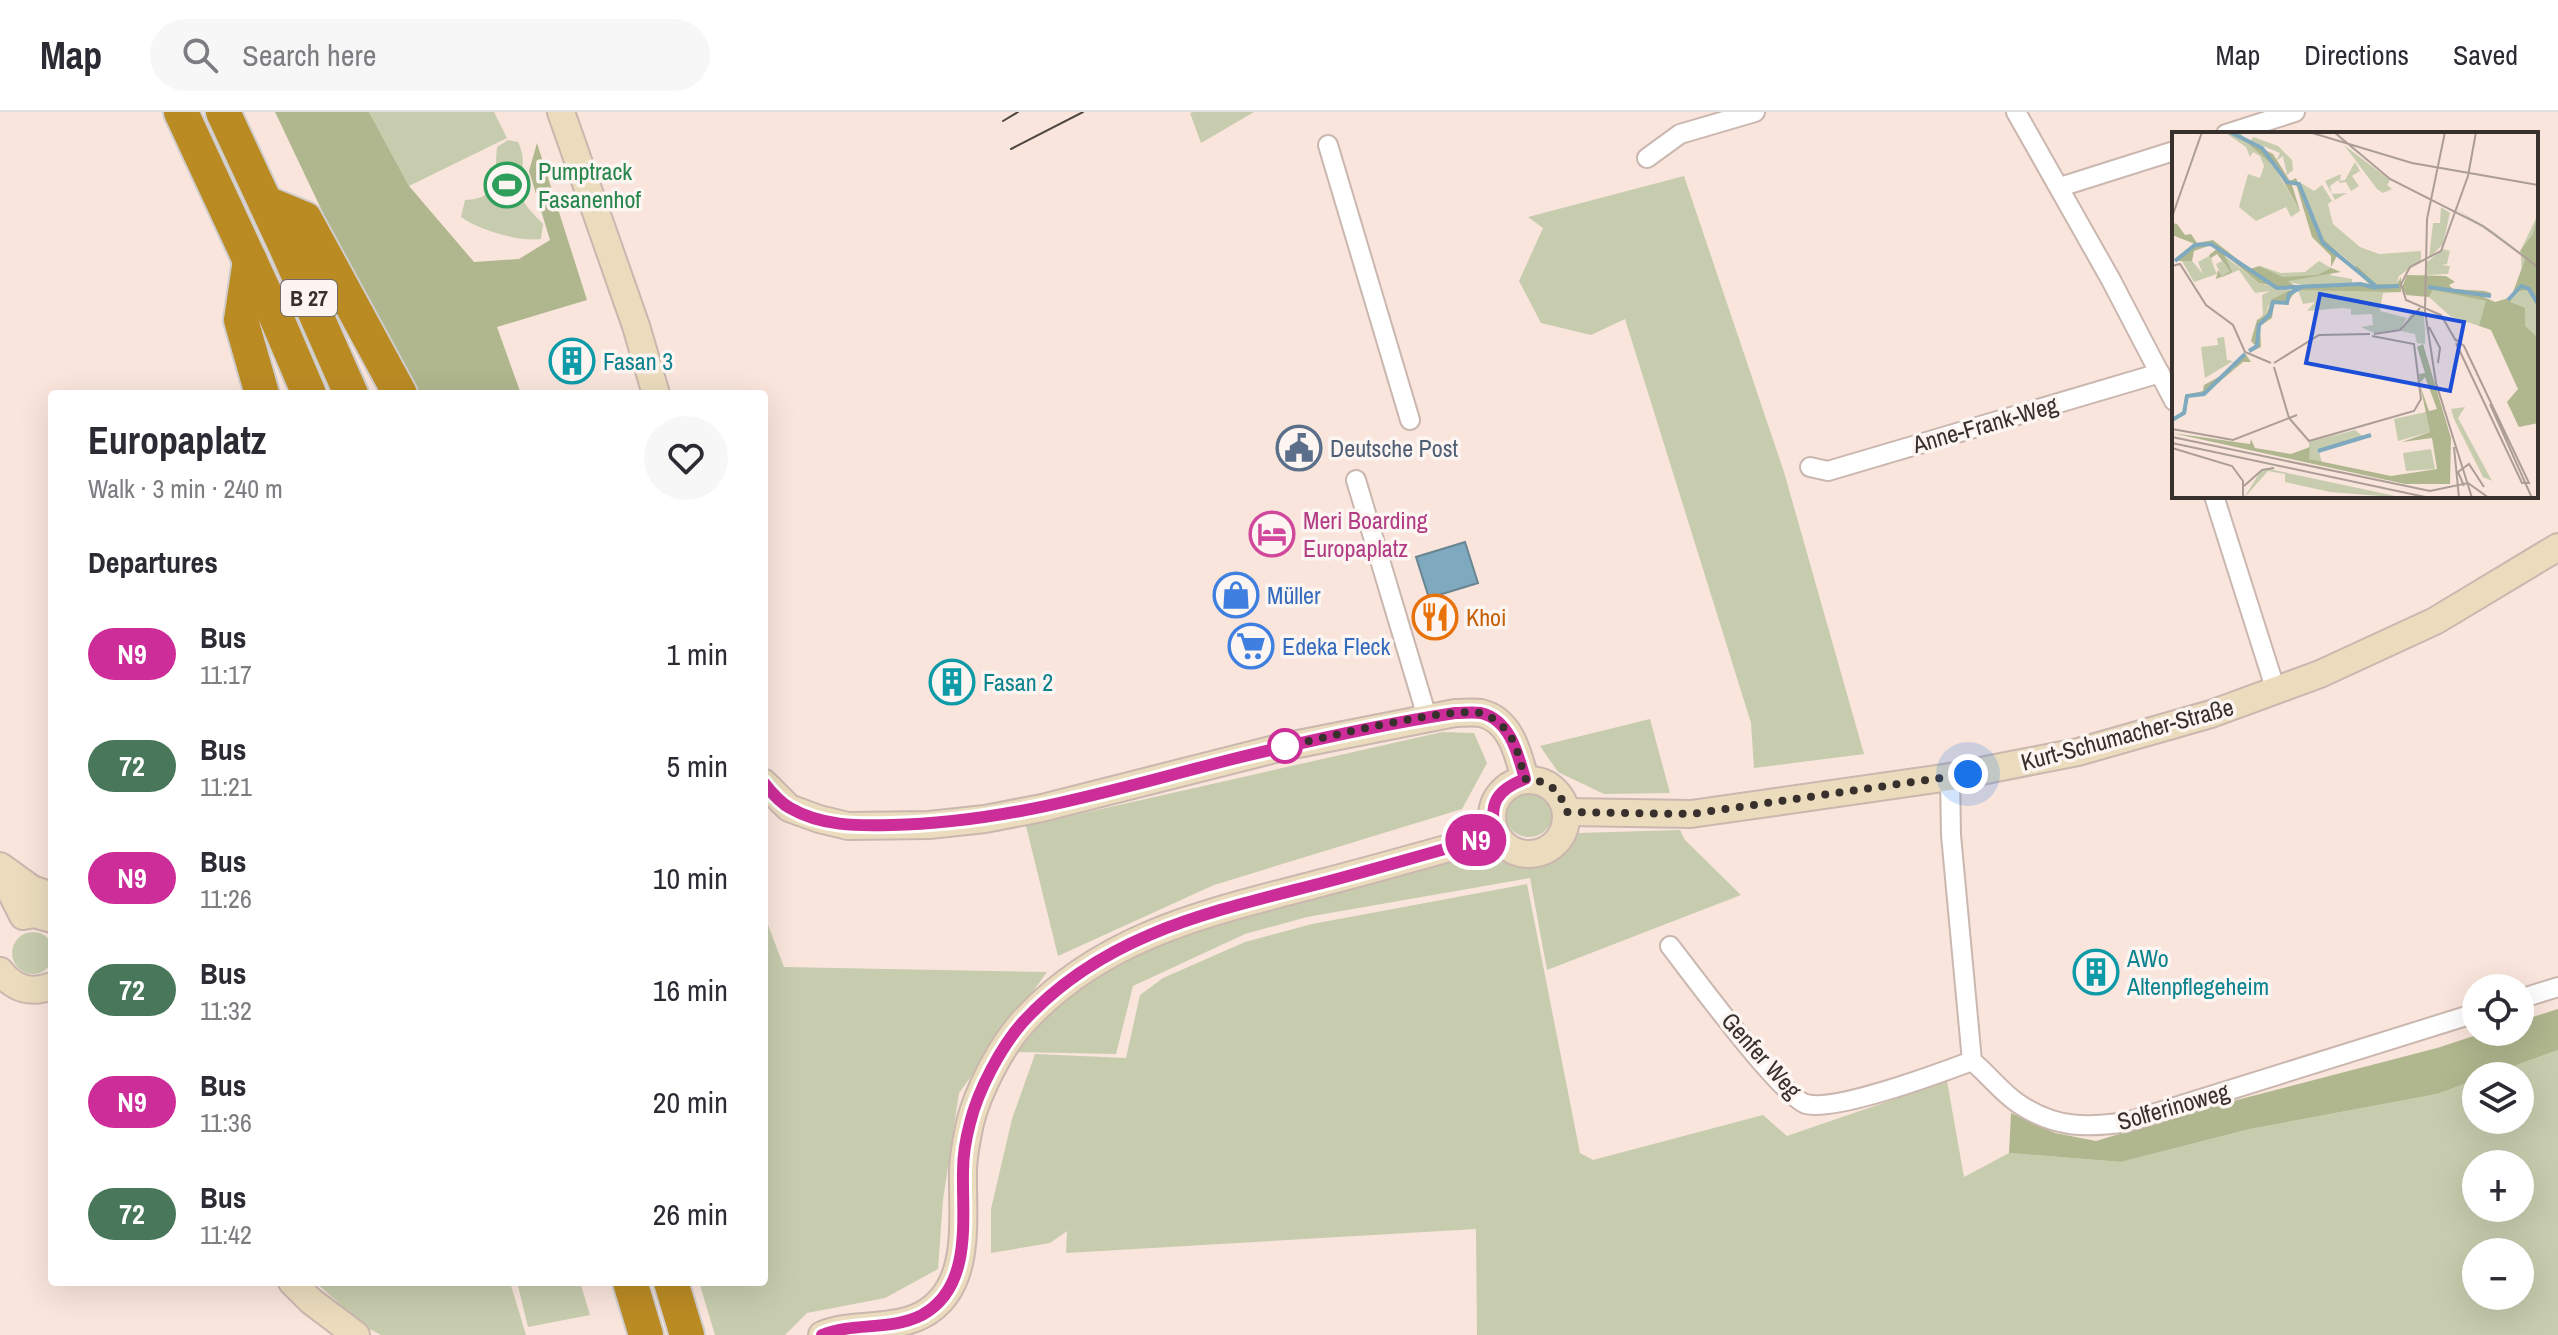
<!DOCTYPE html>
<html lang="en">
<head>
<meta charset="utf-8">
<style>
  :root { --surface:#fff; --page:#f7f7f7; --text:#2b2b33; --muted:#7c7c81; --line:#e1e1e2 }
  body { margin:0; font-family:"Archivo Narrow",sans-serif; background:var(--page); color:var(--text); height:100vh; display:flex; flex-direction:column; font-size:30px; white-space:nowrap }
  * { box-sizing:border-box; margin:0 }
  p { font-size:26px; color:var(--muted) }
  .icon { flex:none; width:44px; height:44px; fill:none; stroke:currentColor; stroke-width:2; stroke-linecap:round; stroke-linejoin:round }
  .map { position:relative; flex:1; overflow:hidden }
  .side { position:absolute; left:48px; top:278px; width:720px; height:896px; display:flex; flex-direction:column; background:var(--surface); border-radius:8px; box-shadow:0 8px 32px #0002 }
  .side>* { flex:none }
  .badge { padding:0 16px; border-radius:26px; font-size:28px; line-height:52px }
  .fabs { position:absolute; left:2462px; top:862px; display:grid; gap:16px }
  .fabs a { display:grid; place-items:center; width:72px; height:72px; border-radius:50%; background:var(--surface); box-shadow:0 8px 32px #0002; font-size:40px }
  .you { position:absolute; width:40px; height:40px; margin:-20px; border:6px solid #fff; border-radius:50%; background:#1a73e8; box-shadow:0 0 0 12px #1a73e833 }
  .map>.badge { position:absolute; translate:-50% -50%; box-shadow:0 0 0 4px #fff }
  h2 { padding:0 40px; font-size:30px; line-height:72px }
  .round { display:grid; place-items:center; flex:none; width:84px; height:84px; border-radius:42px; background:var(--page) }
  .overview { display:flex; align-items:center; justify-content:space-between; height:136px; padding:0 40px }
  h1 { font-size:38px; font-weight:800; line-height:60px }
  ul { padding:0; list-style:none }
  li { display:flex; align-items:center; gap:24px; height:112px; padding:0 40px }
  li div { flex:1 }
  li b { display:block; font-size:30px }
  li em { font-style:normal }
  li .badge { min-width:88px; font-weight:700; text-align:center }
  header { display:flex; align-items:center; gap:48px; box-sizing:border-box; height:112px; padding:0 40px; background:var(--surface); border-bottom:2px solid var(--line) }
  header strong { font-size:38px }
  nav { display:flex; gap:44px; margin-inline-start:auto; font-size:28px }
  .search { width:560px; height:72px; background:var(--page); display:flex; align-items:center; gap:20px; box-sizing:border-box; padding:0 28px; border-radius:44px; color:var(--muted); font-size:30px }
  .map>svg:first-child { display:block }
  .green { fill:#c7ccae; fill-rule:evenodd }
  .forest { fill:#b0b78e }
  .water { fill:#7ea9be; stroke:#698592; stroke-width:2 }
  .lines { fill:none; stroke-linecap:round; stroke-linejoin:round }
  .street-casing { stroke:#cab7af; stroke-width:22 }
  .secondary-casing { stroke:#cab7af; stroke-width:30 }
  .highway-casing { stroke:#cfcdcd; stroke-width:38 }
  .street { stroke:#fff; stroke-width:18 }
  .secondary { stroke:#ebdcbd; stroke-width:26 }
  .highway { stroke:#bb8b23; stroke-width:34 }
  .tram { stroke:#4f4642; stroke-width:2 }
  .line-casing { stroke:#fff; stroke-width:18 }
  .line { stroke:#cd2d98; stroke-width:12 }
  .walk { stroke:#38302d; stroke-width:8; stroke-dasharray:0 14.4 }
  .stop-dot { fill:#fff; stroke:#cd2d98; stroke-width:4 }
  .labels { text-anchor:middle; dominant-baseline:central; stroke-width:7; stroke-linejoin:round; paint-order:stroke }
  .shield { fill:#fdf5f1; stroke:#736b68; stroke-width:2 }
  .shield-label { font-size:22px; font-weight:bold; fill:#38302d }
  .leisure-label { font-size:24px; fill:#27864d; stroke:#fdf5f1; text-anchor:start }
  .culture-label { font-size:24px; fill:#0d838f; stroke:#fdf5f1; text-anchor:start }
  .street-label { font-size:24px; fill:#38302d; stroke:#fdf5f1 }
  .service-label { font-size:24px; fill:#4e5e75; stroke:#fdf5f1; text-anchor:start }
  .hotel-label { font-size:24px; fill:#b23c85; stroke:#fdf5f1; text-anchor:start }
  .shop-label { font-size:24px; fill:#366cbe; stroke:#fdf5f1; text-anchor:start }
  .food-label { font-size:24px; fill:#c56008; stroke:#fdf5f1; text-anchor:start }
  .inset-river { fill:none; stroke:#7ea9be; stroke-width:4 }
  .inset-road { fill:none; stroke:#ac9d96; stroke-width:2 }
  .view { fill:#1d4ed8; fill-opacity:0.15; stroke:#1d4ed8; stroke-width:4 }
  .inset-edge { fill:none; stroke:#38302d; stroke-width:4 }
</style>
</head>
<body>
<header>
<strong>Map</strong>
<div class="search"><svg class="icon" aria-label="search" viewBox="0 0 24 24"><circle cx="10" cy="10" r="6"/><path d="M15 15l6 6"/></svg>Search here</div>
<nav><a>Map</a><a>Directions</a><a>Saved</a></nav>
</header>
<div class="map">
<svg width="2558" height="1223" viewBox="0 0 2558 1223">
  <rect width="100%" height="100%" fill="#f9e5dc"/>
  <g class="green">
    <polygon points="369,0 494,0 507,26 409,74"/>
    <polygon points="1193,0 1254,0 1201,31 1190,1"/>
    <path d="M 508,28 L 518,30 C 528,51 519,60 521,80 C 522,93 535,103 543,112 L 541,127 C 519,130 479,118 461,105 L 465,88 C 502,86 494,65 497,35 Z"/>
    <polygon points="1684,64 1784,360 1864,642 1754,656 1751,611 1625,207 1591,223 1541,211 1519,169 1543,116 1528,105"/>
    <polygon points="1650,607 1670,681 1604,682 1558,660 1540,634"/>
    <polygon points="1442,620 1474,621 1487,651 1462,697 1214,773 1058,844 1026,714"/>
    <circle cx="1529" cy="701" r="24"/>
    <polygon points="1680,718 1685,728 1741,783 1547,858 1530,766 1307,805 1245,822 1133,874 1116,942 1017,940 1065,884 1125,844 1192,816 1492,739 1507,748 1543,748 1579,721"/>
    <path d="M 1527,772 L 1580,1041 L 1593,1048 L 1763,1003 L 1787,1024 L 1947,969 L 1964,1065 L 2009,1041 L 2121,1050 L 2250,1017 L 2437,982 L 2476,968 L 2476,1008 L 2520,1008 L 2520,964 L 2487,964 L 2558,938 L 2558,1223 L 1477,1223 L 1476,1117 L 1066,1141 L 1067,1119 L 1050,1131 L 991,1141 L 991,1097 L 1012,1007 L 1035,942 L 1126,946 L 1140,883 L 1163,866 L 1245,830 L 1312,812 ZM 2476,1052 L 2520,1052 L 2520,1096 L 2476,1096 ZM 2476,1140 L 2520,1140 L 2520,1184 L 2476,1184 Z"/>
    <polygon points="764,802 784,855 1047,860 959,981 943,1088 938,1157 885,1186 807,1201 785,1223 715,1223 699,1170 764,1170"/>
    <circle cx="33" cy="841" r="21"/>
    <polygon points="315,1170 510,1170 526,1223 381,1223 366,1215"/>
    <polygon points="517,1170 580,1170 590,1203 528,1215"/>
  </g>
  <g class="forest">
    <polygon points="275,0 369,0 409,74 474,150 519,147 550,128 529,59 537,31 587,188 497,215 521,282 409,282"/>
    <polygon points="2558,897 2558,938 2487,964 2476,964 2476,968 2437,982 2250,1017 2121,1050 2009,1041 2011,1001 2055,1021 2096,1029 2206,996 2437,936 2486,920 2520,920 2520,909"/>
  </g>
  <polygon class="water" points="1465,430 1478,471 1429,486 1416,445"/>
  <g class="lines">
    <g class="street-casing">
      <g id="street">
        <polyline points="2016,0 2111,168 2174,289"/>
        <polyline points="2226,22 2295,0"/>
        <polyline points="1328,33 1410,308"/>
        <polyline points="1647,46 1680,22 1755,0"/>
        <polyline points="2060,75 2174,39"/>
        <polyline points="1810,355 1828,359 2160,261"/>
        <polyline points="1356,368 1427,605"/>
        <polyline points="2214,384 2276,579"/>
        <path d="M 1950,665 L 1951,723 L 1972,949 C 1988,962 2002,981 2019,992 C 2055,1016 2086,1016 2127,1010 L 2476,901"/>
        <path d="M 1670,834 C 1691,861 1782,985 1806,992 C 1835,1000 1940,961 1972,949"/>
        <polyline points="2520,887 2558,875"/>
      </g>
    </g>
    <g class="secondary-casing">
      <g id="secondary">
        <polyline points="561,0 636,214 656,282"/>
        <circle cx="1529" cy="705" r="37"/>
        <path d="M 764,671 L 789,696 L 819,707 L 848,714 L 929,713 L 985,707 L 1042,696 L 1283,635 L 1455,601 C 1463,601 1473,600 1481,601 C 1511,608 1518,642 1525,667"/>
        <polyline points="1567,700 1691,702 1950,665 2078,640 2211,602 2320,562 2435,509 2558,435"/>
        <polyline points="0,754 32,777 52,784"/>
        <polyline points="0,758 23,804 34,802 52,807"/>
        <path d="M 0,859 C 14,877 31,882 52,874"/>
        <polyline points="292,1170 311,1189 356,1223"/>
        <path d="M 822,1223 C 853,1210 891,1219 922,1203 C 973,1176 962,1107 963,1059 C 963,1044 967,1026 970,1011 C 978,979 1001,934 1023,910 C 1103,822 1211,800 1321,771 C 1379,756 1438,739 1496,723"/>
      </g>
    </g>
    <g class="highway-casing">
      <g id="highway">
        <polyline points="181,0 277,207 309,282"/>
        <polyline points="223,0 286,135 351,282"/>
        <polyline points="266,91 305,107 400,282"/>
        <polyline points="250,148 241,208 262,282"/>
        <polyline points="630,1170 646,1223"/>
        <polyline points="671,1170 687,1223"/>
      </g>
    </g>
    <use href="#street" class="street"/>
    <use href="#secondary" class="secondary"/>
    <use href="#highway" class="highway"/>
    <g class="tram">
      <polyline points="1003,9 1018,0"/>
      <polyline points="1011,37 1083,0"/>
    </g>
  </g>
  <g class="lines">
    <g class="line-casing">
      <path id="line" d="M 764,671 C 771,680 781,691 790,696 C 821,714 857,714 891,713 C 1013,711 1124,674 1241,645 C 1312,628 1383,612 1455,601 C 1463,601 1473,600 1481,601 C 1510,608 1518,642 1525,667 C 1496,678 1488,692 1496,723 C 1439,738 1383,755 1326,770 C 1215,799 1105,820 1023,910 C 1001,935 978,978 970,1011 C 966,1026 963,1044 963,1059 C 962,1107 973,1175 922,1203 C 891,1219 854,1210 822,1223"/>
    </g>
    <use href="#line" class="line"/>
    <path class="walk" d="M 1285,634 L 1283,635 C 1318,627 1457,592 1484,602 C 1490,604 1500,611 1504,616 C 1517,629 1520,650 1525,667 C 1550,669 1559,677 1567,700 L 1691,702 L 1968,662"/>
  </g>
  <defs>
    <g id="stadium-ring" transform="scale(2.3)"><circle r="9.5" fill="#fdf5f1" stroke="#2e9e5b" stroke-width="1.5"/><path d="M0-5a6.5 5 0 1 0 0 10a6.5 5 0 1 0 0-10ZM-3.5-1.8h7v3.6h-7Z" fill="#2e9e5b"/></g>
    <g id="building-ring" transform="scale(2.3)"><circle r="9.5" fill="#fdf5f1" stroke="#0f9aa8" stroke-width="1.5"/><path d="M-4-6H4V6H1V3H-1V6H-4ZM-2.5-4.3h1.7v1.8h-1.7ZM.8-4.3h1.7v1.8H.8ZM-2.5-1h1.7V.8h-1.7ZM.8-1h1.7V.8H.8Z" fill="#0f9aa8"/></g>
    <g id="civic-ring" transform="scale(2.3)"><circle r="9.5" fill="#fdf5f1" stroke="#5c6f8a" stroke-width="1.5"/><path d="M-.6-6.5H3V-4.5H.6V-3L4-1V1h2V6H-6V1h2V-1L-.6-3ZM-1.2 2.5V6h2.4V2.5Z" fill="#5c6f8a"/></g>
    <g id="hotel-ring" transform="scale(2.3)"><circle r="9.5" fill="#fdf5f1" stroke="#d1479c" stroke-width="1.5"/><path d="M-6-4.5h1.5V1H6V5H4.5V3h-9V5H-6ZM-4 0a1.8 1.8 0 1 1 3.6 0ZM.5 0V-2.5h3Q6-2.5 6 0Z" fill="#d1479c"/></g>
    <g id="shop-ring" transform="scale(2.3)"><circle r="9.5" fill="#fdf5f1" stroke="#3f7fe0" stroke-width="1.5"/><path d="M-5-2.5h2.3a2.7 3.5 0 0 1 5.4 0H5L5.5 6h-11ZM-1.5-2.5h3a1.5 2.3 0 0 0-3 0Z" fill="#3f7fe0"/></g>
    <g id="restaurant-ring" transform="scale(2.3)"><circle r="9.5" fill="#fdf5f1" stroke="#e8710a" stroke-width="1.5"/><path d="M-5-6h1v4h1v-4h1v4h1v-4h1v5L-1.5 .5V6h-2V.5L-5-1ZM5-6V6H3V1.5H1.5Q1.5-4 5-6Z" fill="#e8710a"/></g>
    <g id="supermarket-ring" transform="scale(2.3)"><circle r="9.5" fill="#fdf5f1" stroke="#3f7fe0" stroke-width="1.5"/><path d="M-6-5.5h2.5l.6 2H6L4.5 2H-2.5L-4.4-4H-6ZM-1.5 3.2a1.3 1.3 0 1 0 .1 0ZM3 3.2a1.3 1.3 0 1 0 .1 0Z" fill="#3f7fe0"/></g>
  </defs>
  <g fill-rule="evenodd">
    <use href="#stadium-ring" x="507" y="73"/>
    <use href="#building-ring" x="572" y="249"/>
    <use href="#civic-ring" x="1299" y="336"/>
    <use href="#hotel-ring" x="1272" y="422"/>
    <use href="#shop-ring" x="1236" y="483"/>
    <use href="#restaurant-ring" x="1435" y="505"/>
    <use href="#supermarket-ring" x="1251" y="534"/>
    <use href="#building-ring" x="952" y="570"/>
    <use href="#building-ring" x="2096" y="860"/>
  </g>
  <circle class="stop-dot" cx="1285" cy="634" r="16"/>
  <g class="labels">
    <rect class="shield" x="281" y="168" width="56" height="36" rx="6"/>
    <g class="shield-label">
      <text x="309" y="186">B 27</text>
    </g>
    <g class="leisure-label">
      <text x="538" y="59">Pumptrack<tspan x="538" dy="28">Fasanenhof</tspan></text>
    </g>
    <g class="culture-label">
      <text x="603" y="249">Fasan 3</text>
      <text x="983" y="570">Fasan 2</text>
      <text x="2127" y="846">AWo<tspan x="2127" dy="28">Altenpflegeheim</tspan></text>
    </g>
    <g class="street-label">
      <text transform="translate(1985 312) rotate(-16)">Anne-Frank-Weg</text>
      <text transform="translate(2127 622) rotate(-15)">Kurt-Schumacher-Straße</text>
      <text transform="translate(1762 943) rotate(48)">Genfer Weg</text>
      <text transform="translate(2173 994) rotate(-16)">Solferinoweg</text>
    </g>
    <g class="service-label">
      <text x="1330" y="336">Deutsche Post</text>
    </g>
    <g class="hotel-label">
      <text x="1303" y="408">Meri Boarding<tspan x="1303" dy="28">Europaplatz</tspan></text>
    </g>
    <g class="shop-label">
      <text x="1267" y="483">Müller</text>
      <text x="1282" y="534">Edeka Fleck</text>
    </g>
    <g class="food-label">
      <text x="1466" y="505">Khoi</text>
    </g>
  </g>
  <g transform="translate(2172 20)">
    <rect width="366" height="366" fill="#f9e5dc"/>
    <path d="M 60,0 L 70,0 L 70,7 L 97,26 L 128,79 L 119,85 L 114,75 L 84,89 L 67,75 L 76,42 L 88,46 L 92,34 L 88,24 L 81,20 L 78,25 L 74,15 L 55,2 ZM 81,5 L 106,14 L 120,28 L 121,38 L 115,43 L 111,24 L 104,29 L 108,21 L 79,9 ZM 172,13 L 218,48 L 215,53 L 220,57 L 211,61 L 205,57 ZM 183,30 L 188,39 L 180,44 L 187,54 L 179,59 L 174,50 L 168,51 L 166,48 L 158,54 L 160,62 L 175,61 L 163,68 L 153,49 L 169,42 L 168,49 L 173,48 ZM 127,50 L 142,59 L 150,53 L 160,69 L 156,72 L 161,92 L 188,115 L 207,122 L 249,119 L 249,128 L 227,144 L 225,152 L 204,152 L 146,103 ZM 269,75 L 278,81 L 271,112 L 257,126 L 261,91 L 268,91 ZM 284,77 L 319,98 L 348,120 L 366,82 L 366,291 L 346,294 L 339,276 L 357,258 L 314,176 L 307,194 L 278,184 L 257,165 L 261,158 L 334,173 L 350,154 L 349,122 ZM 271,117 L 278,119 L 275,132 L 270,133 L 278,134 L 276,142 L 255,143 L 255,130 ZM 50,122 L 87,151 L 120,158 L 96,174 L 94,183 L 87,187 L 91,183 L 90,163 L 98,159 L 83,161 L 67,138 L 44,148 L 50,145 L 44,132 L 50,129 L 54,134 L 57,134 ZM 37,124 L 45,142 L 22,150 L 10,129 L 17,125 L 31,142 L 26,130 ZM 147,129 L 159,136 L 158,143 L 180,147 L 180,152 L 141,155 L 116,150 L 107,156 L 81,140 L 99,144 L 86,138 L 88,134 L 109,141 L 133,140 ZM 214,156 L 229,160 L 211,161 L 208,179 L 235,186 L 228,197 L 202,201 L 189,195 L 201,193 L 200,182 L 179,183 L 179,177 L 170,176 L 135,179 L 143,170 L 131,172 L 126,158 ZM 251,178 L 253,196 L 253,212 L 245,211 L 243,202 L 229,199 L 238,183 ZM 52,205 L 55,228 L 61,229 L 33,246 L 29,215 L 46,213 L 45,206 ZM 293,275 L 286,286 L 320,349 L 311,345 L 282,287 L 279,277 ZM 254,280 L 258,300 L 226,309 L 222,287 ZM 183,298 L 193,306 L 147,319 L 150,331 L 137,327 L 137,310 ZM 259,317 L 263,337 L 234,339 L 231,321 ZM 97,337 L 233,366 L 158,360 L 113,350 L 113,342 L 96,339 L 72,366 L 88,340 Z" fill="#c7ccae"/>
    <path d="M 70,6 L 101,22 L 118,49 L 124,46 L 146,102 L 181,134 L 165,124 L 159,135 L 159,124 L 140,105 L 124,52 L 120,53 L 128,79 L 104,36 ZM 366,82 L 366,174 L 355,158 L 341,160 L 354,125 L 348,119 L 361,102 ZM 0,91 L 5,92 L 13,103 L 19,102 L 25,111 L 41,108 L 78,137 L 87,134 L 111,145 L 146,143 L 159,136 L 169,140 L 116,149 L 122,153 L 197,152 L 181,136 L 185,134 L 204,152 L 225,152 L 229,145 L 229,160 L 125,158 L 114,172 L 102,171 L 100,186 L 88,194 L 89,215 L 77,221 L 84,214 L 79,209 L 85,188 L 94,183 L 100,167 L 121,157 L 87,151 L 52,122 L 60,140 L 44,147 L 46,138 L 50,144 L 58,139 L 45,122 L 39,126 L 42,135 L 37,123 L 45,117 L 39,113 L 22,119 L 20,129 L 3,129 L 23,112 L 0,103 ZM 235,143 L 274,144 L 283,150 L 277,153 L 281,157 L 313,159 L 319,161 L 319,164 L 303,161 L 323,170 L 340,165 L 338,170 L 353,176 L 353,194 L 366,206 L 366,291 L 347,295 L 335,270 L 346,257 L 319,198 L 307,194 L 314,169 L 261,158 L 257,165 L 234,163 L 230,155 ZM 251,212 L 279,306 L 278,352 L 233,352 L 0,301 L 78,312 L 79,307 L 83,316 L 119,322 L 138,315 L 137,327 L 219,344 L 265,337 L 260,306 L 230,310 L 258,300 L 248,253 L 257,279 L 265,277 L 253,245 L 248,251 L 247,242 L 253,241 L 245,215 ZM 73,221 L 79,230 L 71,230 L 34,261 L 16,264 L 14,281 L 0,289 L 12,278 L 13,263 L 31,259 L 32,253 L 61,237 Z" fill="#b0b78e"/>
    <path class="inset-river" d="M 58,0 L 90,16 L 115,50 L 127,52 L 151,111 L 205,155 L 227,154M 3,129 L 23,113 L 39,112 L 105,156 L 189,152 L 204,156M 256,155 L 319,164M 336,168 L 349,154 L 357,157 L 366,172M 77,219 L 85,214 L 87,193 L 98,182 L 101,170 L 115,171 L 117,162 L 130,155M 0,288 L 12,281 L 15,264 L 32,262 L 73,222M 146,319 L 199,303"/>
    <path class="inset-road" d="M 137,0 L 240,31 L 366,53M 162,0 L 218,47 L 311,94 L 366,135M 273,0 L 255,87 L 253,179 L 264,251 L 300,366M 296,44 L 304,0M 0,85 L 30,0M 0,134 L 8,132 L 34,173 L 61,193 L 73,220 L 99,231M 257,195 L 268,216 L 266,231M 202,202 L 228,198 L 248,176M 283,207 L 292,214 L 357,351 L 350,351 L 284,211M 284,209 L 269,183 L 234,168 L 229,152 L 238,135 L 269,119 L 296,44M 102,231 L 147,203 L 198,202M 102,235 L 117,286 L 137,309 L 242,279 L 249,267 L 242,212 L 200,204M 318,272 L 360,366M 0,297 L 61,308 L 125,283M 0,305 L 258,359 L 296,351 L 317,366M 0,311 L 258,366M 282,315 L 287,366M 0,316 L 60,334 L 71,349 L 71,366M 72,354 L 90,338 L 102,336M 292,354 L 286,340 L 297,332 L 312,355"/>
    <path class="view" d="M 148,162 L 292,190 L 278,259 L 134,231 Z"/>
    <rect width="366" height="366" class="inset-edge"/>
  </g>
</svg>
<div class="fabs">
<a><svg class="icon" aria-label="locate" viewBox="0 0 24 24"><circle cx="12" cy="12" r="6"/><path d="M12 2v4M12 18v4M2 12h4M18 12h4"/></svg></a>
<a><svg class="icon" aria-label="layers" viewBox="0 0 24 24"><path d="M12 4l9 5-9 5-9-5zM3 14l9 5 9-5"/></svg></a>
<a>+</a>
<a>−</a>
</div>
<div class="you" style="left:1968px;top:662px"></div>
<b class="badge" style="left:1476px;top:728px;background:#cd2d98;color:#fff">N9</b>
<section class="side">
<div class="overview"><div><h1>Europaplatz</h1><p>Walk · 3 min · 240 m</p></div><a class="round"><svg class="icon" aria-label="heart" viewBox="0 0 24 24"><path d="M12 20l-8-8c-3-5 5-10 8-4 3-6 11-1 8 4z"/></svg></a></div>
<h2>Departures</h2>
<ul>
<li><span class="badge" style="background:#cd2d98;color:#fff">N9</span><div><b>Bus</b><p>11:17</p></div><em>1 min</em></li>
<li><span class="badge" style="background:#48775c;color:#fff">72</span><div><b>Bus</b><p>11:21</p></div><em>5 min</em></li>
<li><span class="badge" style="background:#cd2d98;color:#fff">N9</span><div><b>Bus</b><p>11:26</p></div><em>10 min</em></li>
<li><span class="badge" style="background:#48775c;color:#fff">72</span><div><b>Bus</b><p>11:32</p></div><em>16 min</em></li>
<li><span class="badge" style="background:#cd2d98;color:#fff">N9</span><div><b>Bus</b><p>11:36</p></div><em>20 min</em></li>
<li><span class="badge" style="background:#48775c;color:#fff">72</span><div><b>Bus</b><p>11:42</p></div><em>26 min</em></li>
</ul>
</section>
</div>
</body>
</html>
